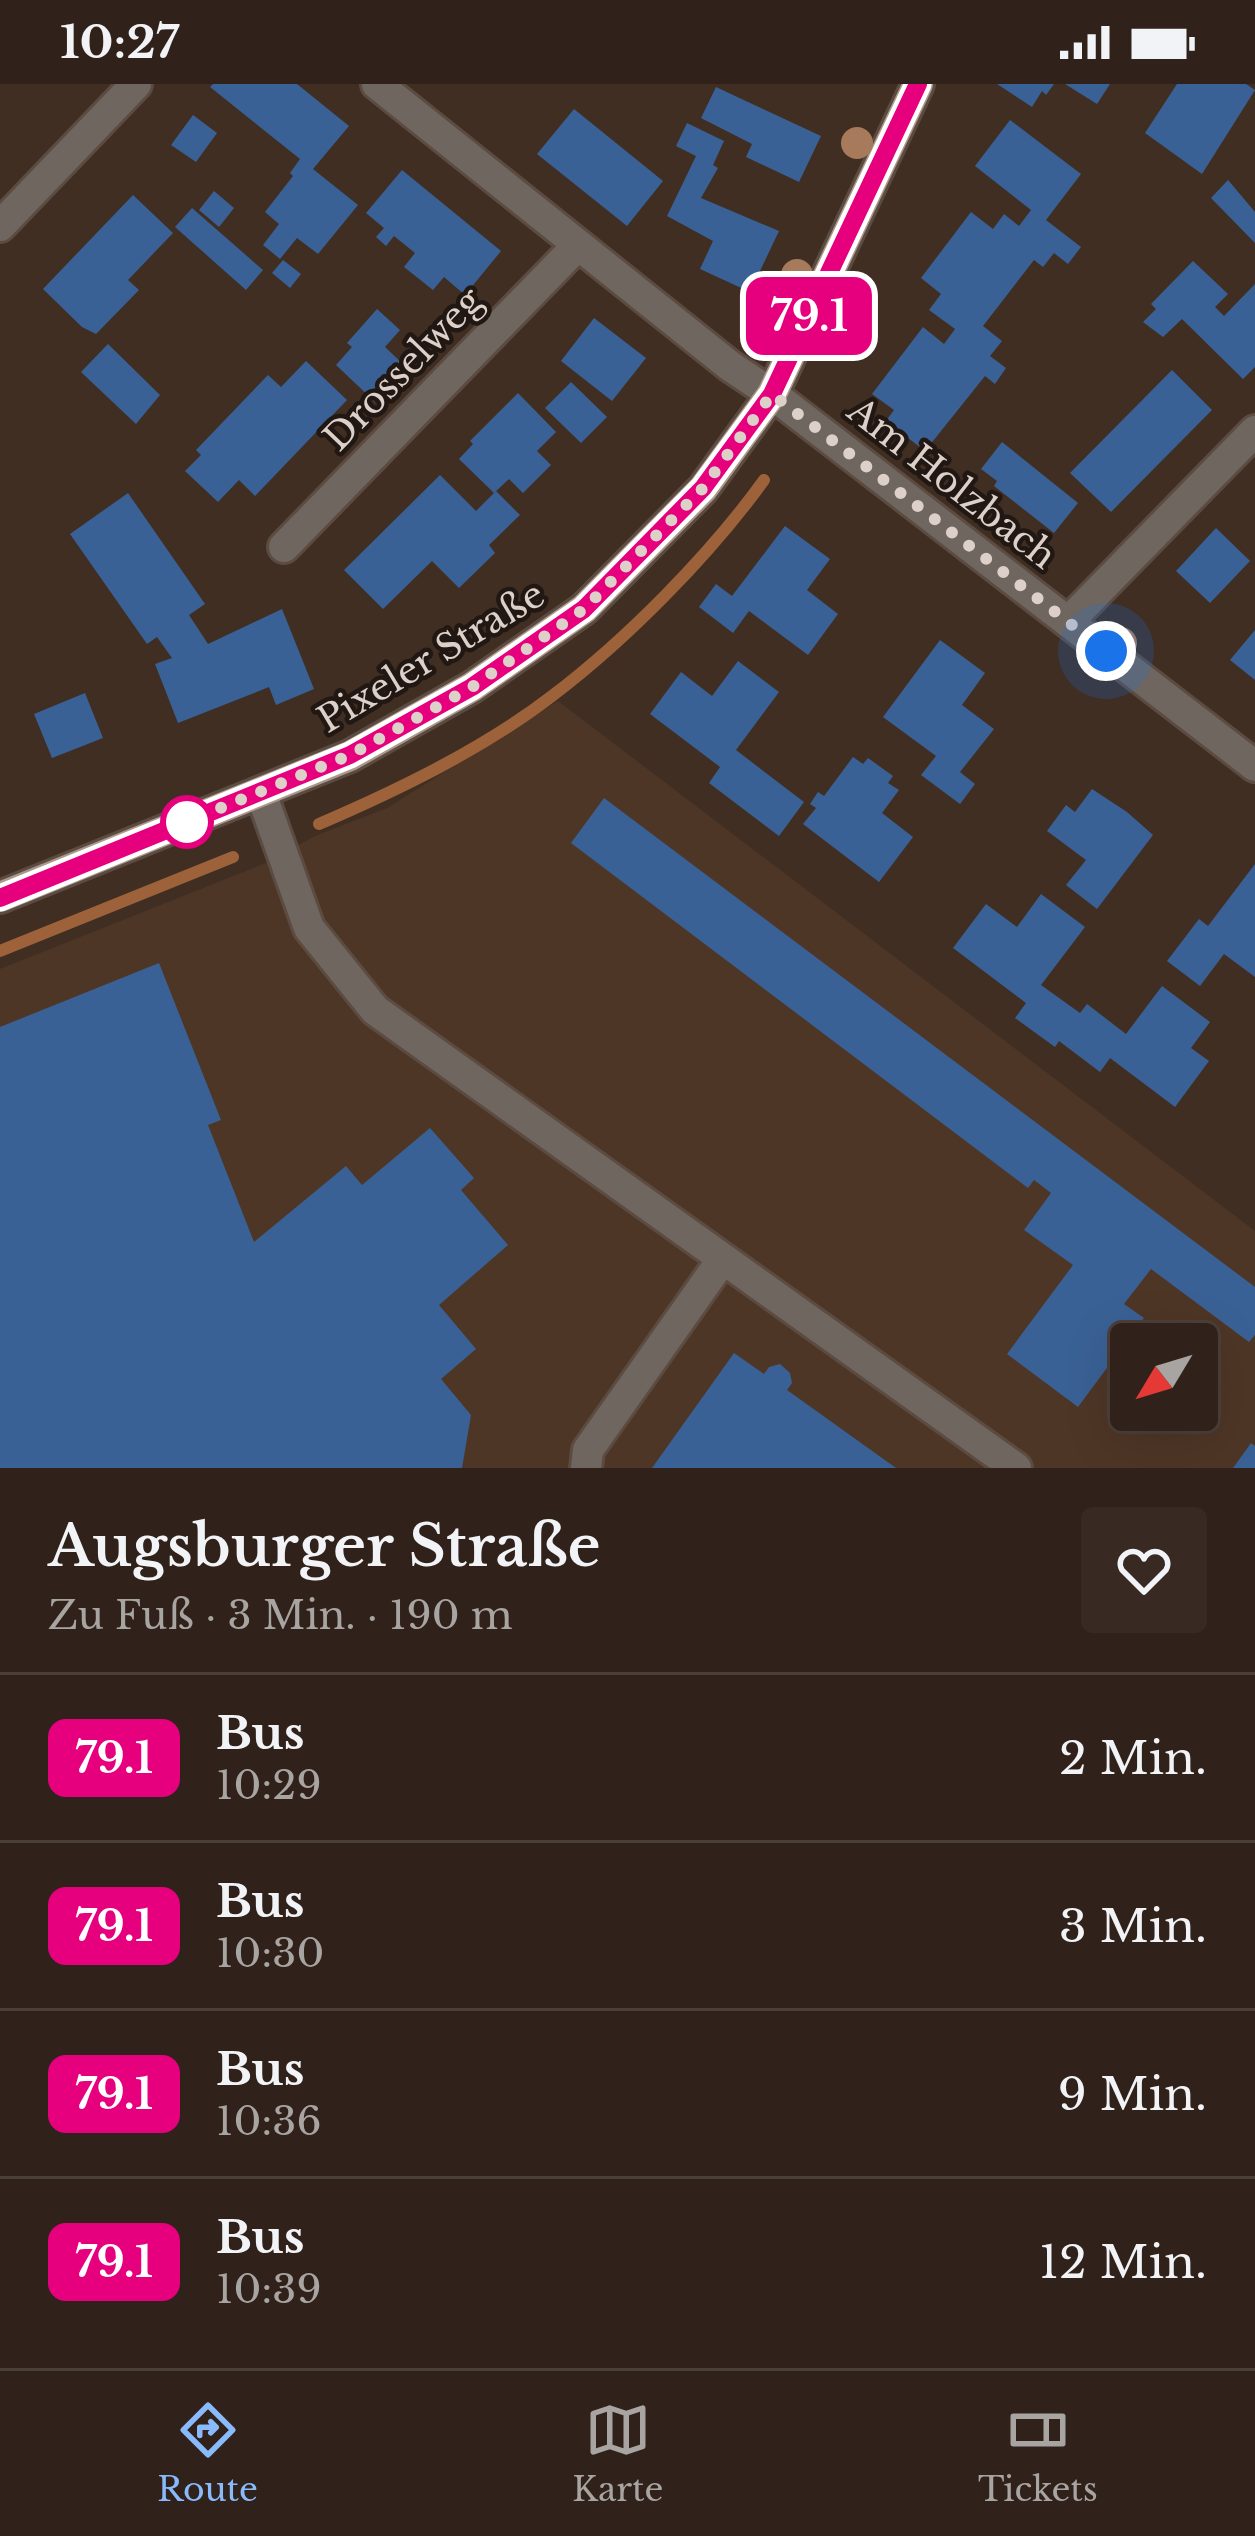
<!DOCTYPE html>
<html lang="de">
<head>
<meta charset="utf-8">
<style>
  :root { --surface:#30221a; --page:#382a23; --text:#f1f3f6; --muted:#a8a4a2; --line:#4b3f39; --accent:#89bafc }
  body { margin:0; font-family:"Libre Baskerville",serif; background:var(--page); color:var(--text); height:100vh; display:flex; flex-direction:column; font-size:45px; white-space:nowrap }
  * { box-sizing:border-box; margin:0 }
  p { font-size:39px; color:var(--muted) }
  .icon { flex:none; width:66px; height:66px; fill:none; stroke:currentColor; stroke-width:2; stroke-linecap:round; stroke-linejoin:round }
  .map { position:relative; height:1384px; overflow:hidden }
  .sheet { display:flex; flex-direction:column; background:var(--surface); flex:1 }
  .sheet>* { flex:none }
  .badge { padding:0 24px; border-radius:18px; font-size:42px; line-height:78px }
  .needle { width:78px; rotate:232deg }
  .fabs { position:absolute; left:1110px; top:1239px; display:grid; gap:24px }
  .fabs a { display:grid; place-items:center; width:108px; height:108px; border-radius:12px; background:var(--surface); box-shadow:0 12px 48px #0002,0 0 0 3px var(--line); font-size:60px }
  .you { position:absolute; width:60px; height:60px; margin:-30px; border:9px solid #fff; border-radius:50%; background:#1a73e8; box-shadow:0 0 0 18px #1a73e833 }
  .map>.badge { position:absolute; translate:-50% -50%; box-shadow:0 0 0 6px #fff }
  .round { display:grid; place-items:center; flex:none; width:126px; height:126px; border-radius:12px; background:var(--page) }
  .head { display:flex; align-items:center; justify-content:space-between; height:204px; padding:0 48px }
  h1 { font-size:57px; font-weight:600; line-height:90px }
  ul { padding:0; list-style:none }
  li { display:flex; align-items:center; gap:36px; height:168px; padding:0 48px; border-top:3px solid var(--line) }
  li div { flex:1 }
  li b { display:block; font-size:45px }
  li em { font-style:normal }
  li .badge { min-width:132px; font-weight:700; text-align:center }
  .status { display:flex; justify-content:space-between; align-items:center; height:84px; padding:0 60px; background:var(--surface); direction:ltr }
  .status svg { height:33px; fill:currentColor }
  .tab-bar { display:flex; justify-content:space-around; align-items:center; height:168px; border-top:3px solid var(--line); background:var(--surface); font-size:33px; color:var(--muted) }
  .tab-bar a { display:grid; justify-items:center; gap:6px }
  .tab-bar .active { color:var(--accent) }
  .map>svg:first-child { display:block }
  .built { fill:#4e3626; fill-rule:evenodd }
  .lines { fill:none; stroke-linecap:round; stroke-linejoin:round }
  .stream { stroke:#9d6239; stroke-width:12 }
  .building { fill:#3a6195 }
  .minor-casing { stroke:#5c4b41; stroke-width:36 }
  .major-casing { stroke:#5c4b41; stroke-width:36 }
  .minor { stroke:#6f6660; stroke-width:30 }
  .major { stroke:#ab988c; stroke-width:30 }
  .tree { fill:#a87a5c }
  .line-casing { stroke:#fff; stroke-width:27 }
  .line { stroke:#e6007e; stroke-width:18 }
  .walk { stroke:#dcd0c9; stroke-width:12; stroke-dasharray:0 21.6 }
  .stop-dot { fill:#fff; stroke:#e6007e; stroke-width:6 }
  .labels { text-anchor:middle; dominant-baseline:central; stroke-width:9; stroke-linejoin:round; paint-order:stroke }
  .street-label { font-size:36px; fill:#dcd0c9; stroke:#211813 }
</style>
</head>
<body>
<div class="status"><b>10:27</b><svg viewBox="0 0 49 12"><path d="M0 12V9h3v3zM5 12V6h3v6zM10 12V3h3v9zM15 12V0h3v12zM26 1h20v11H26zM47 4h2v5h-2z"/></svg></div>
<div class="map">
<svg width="1255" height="1384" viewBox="0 0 1255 1384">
  <rect width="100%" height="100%" fill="#402e23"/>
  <path class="built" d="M 558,617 L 1255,1147 L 1255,1384 L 0,1384 L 0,885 L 266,779 L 315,752 L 387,724 ZM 1131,1260 L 1197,1260 L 1197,1326 L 1131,1326 Z"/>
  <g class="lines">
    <g class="stream">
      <path d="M 319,740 C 398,706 483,665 552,612 C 626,556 710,471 764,396"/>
      <polyline points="0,867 233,773"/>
    </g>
  </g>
  <g class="building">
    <polygon points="213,0 297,0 349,42 313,85 358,121 318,170 297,154 280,175 263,161 279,140 265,128 293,92 290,89 300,75 210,3"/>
    <polygon points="997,0 1054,0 1046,11 1042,7 1032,23"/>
    <polygon points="1065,0 1110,0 1097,20"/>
    <polygon points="1177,0 1246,0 1255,6 1202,90 1145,49"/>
    <polygon points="716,3 821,52 799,98 746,73 752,60 701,34"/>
    <polygon points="574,25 663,97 627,142 537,70"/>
    <polygon points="193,31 217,49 196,78 171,61"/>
    <polygon points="1010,36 1081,90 1046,136 1081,163 1068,180 1054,169 1043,183 1034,176 983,242 1002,257 990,272 1006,284 995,300 985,292 925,367 886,337 894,326 872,310 923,243 944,260 955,245 929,226 941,210 921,194 971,128 993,145 1004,130 1019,142 1031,126 975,82"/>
    <polygon points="687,39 724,57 713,81 718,84 701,114 779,147 750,208 700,185 713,157 667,132 696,72 676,62"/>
    <polygon points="402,86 501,167 465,211 444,193 433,206 404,183 415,169 394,152 386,162 376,153 384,144 366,129"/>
    <polygon points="1228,96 1255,128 1255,159 1211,114"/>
    <polygon points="214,107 234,124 219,143 199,126"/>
    <polygon points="133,111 173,149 128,196 139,206 96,250 82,243 43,205"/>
    <polygon points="192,124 263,186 246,206 175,143"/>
    <polygon points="283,176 301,190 290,204 272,189"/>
    <polygon points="1193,177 1228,210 1215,223 1224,232 1255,200 1255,283 1243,295 1182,235 1163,253 1143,238 1156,225 1151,220"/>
    <polygon points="377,225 400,246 385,263 406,283 375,318 336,281 352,263 347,259"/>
    <polygon points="594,234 646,274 612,317 561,277"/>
    <polygon points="108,260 160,311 136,340 81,288"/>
    <polygon points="306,277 347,316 255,412 239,396 218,418 185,387 201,371 196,366 268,291 281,303"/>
    <polygon points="1172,286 1212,326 1111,428 1070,389"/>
    <polygon points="571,298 607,333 581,359 545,324"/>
    <polygon points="518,309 556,348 537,367 551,381 523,409 509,395 494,409 459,375 473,360 470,357"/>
    <polygon points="1002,358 1078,419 1054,449 994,402 997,397 981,385"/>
    <polygon points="440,391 476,427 496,407 520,431 489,461 495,469 459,504 432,477 383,525 344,486"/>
    <polygon points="128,409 205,520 189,531 208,560 282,525 314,605 276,621 269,603 178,639 155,580 172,574 157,553 147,560 70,450"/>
    <polygon points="785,442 830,475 807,506 838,530 808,571 749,527 733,549 699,523 716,500 732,512"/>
    <polygon points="1216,444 1250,477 1210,519 1176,487"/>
    <polygon points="1255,546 1255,596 1230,576"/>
    <polygon points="940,556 985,589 962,621 994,645 960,688 975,700 960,720 921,691 936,672 883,633"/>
    <polygon points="738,577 779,608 736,666 804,718 779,752 709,699 720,683 650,630 681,588 712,612"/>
    <polygon points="85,609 103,654 52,674 34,630"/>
    <polygon points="853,673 863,680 868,674 893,692 888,699 899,706 882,729 913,753 879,798 803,740 816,724 810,720 818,708 824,712"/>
    <polygon points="1092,705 1127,728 1153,751 1097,825 1066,801 1086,776 1047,747 1066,721 1075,728"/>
    <polygon points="604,714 1255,1203 1255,1251 1249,1258 1151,1185 1124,1220 1144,1234 1078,1323 1007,1270 1073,1181 1024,1146 1051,1109 1034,1096 1028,1104 571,759"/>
    <polygon points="1255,780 1255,893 1224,870 1200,902 1167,877 1199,835 1208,842"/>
    <polygon points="1041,810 1085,843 1041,901 1080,929 1087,920 1126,950 1162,902 1210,938 1191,964 1209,977 1175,1023 1110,974 1100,988 1059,957 1055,963 1015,934 1026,919 953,864 986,820 1017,843"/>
    <polygon points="159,879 221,1036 208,1041 254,1158 346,1082 362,1101 430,1044 474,1094 461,1106 508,1161 439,1221 476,1265 441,1295 471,1331 462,1384 0,1384 0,943"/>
    <polygon points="734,1269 764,1290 769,1283 780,1280 790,1289 792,1299 787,1306 896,1384 652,1384"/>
    <polygon points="1251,1359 1255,1362 1255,1384 1233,1384"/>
  </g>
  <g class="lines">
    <g class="minor-casing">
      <g id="minor">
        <polyline points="377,0 730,282 772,310 1255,682"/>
        <polyline points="0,142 136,0"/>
        <polyline points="284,463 578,161"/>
        <polyline points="1068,538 1255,347"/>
        <polyline points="261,709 309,844 375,926 1016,1384"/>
        <polyline points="586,1384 588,1366 722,1176"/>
      </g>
    </g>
    <g class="major-casing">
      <polyline id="major" points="0,813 350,672 472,603 584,525 703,405 772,310 918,0"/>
    </g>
    <use href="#minor" class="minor"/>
    <use href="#major" class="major"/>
  </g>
  <g class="tree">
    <circle cx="857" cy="59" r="16"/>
    <circle cx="797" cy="191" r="16"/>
    <circle cx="845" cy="227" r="16"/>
    <circle cx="1121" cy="559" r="16"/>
  </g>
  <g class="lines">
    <g class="line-casing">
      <polyline id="line" points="0,814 350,671 472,603 584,525 703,404 772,310 918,0"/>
    </g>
    <use href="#line" class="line"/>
    <polyline class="walk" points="187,738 174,743 350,671 472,603 584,525 703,404 772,310 1106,567"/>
  </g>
  <circle class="stop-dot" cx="187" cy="738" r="24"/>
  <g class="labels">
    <g class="street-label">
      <text transform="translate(403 285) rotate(-46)">Drosselweg</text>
      <text transform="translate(952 399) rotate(38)">Am Holzbach</text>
      <text transform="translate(431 573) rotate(-31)">Pixeler Straße</text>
    </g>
  </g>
</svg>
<div class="fabs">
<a><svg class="needle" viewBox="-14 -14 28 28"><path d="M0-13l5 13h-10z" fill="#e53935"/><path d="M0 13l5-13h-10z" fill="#a8a4a2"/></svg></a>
</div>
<div class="you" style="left:1106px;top:567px"></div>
<b class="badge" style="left:809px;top:232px;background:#e6007e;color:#fff">79.1</b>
</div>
<section class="sheet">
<div class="head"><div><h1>Augsburger Straße</h1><p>Zu Fuß · 3 Min. · 190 m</p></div><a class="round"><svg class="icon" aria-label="heart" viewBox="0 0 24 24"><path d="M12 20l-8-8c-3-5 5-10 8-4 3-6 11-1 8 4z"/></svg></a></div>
<ul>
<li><span class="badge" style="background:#e6007e;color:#fff">79.1</span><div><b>Bus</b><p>10:29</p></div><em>2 Min.</em></li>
<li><span class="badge" style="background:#e6007e;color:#fff">79.1</span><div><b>Bus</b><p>10:30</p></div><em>3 Min.</em></li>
<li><span class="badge" style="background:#e6007e;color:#fff">79.1</span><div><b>Bus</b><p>10:36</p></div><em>9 Min.</em></li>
<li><span class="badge" style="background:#e6007e;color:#fff">79.1</span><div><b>Bus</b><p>10:39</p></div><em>12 Min.</em></li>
</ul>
</section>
<nav class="tab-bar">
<a class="active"><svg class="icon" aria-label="directions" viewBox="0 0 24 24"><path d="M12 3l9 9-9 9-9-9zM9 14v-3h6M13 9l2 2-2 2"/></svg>Route</a>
<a><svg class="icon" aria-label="map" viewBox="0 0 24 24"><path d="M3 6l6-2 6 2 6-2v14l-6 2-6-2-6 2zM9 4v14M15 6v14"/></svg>Karte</a>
<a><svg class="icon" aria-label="tickets" viewBox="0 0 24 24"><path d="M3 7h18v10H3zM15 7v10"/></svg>Tickets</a>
</nav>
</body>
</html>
